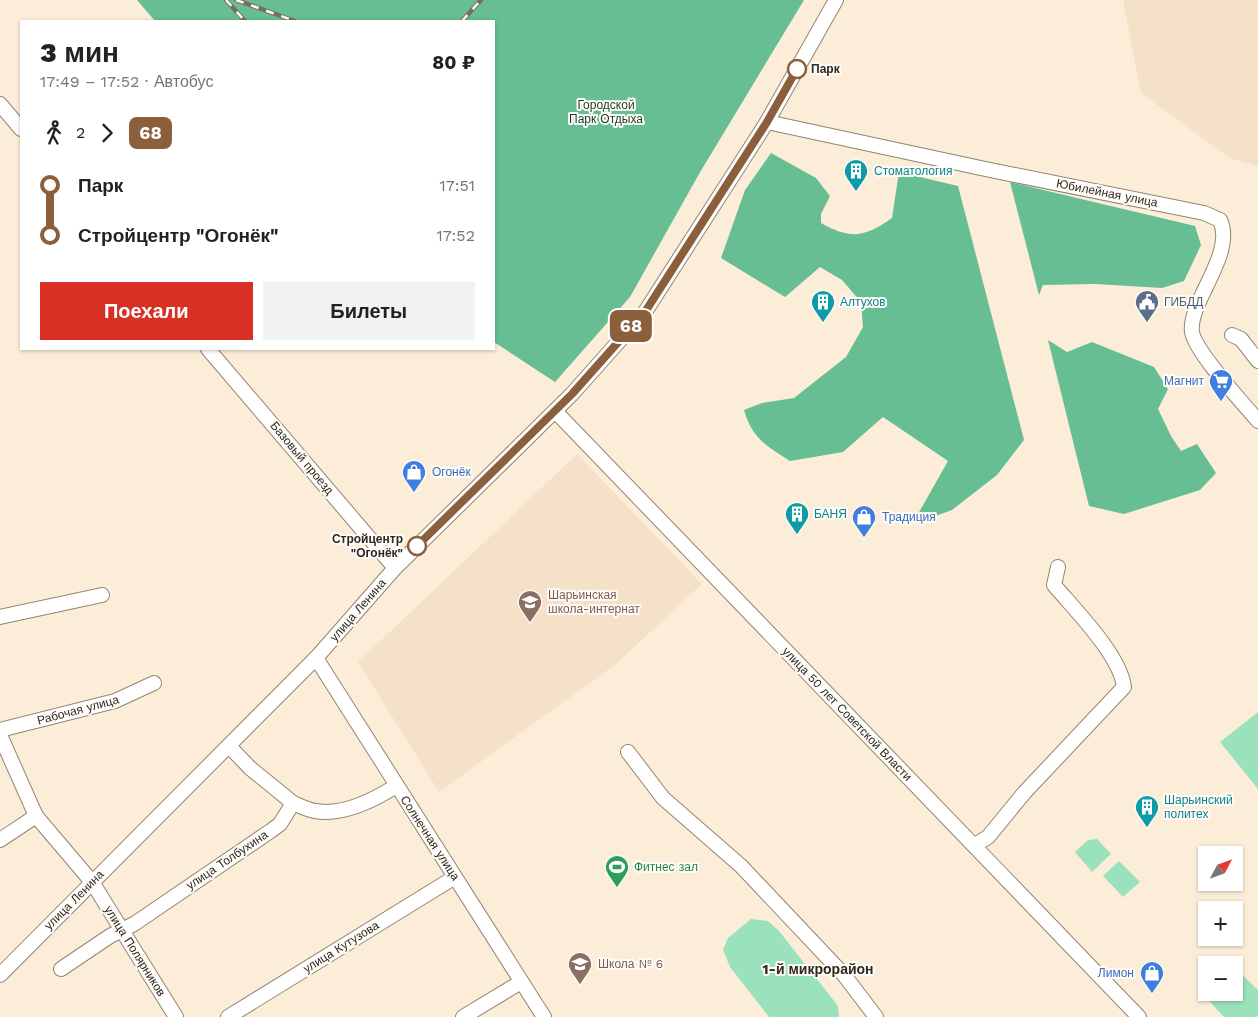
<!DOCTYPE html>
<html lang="ru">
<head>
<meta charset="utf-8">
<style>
  :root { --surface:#fff; --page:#f2f2f2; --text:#222; --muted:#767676; --accent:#d93025 }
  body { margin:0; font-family:"Work Sans",sans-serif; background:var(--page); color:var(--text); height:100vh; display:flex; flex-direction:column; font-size:19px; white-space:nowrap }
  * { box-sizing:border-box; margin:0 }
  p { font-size:16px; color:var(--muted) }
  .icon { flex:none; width:28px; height:28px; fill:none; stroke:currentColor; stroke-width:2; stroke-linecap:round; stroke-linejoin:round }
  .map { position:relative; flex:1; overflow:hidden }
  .sheet { position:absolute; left:20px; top:20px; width:475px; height:330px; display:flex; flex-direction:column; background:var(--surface); border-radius:0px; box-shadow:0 1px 4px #0004 }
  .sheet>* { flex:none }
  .badge { padding:0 10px; border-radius:8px; font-size:18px; line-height:32px }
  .needle { width:32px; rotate:49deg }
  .fabs { position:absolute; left:1198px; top:846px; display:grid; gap:10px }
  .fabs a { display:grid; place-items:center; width:45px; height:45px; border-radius:0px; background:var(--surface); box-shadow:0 1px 4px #0004; font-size:25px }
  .map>.badge { position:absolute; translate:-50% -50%; box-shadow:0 0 0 2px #fff }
  .legs { display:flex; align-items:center; gap:8px; height:55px; padding:0 20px; font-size:16px }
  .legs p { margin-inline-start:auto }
  .head { display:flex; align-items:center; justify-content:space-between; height:85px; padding:0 20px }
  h1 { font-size:28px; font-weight:800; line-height:38px }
  .button { display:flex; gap:10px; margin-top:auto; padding:10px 20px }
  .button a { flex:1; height:58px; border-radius:0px; background:var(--accent); color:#fff; font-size:20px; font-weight:800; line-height:58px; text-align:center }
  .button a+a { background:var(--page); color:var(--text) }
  ul { padding:0 20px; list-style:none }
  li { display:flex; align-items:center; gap:18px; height:50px; font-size:19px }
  li i { display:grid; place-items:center; width:8px; height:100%; margin:0 6px; background:currentColor }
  li i::after { content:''; width:12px; height:12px; margin:-6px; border:4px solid; border-radius:50%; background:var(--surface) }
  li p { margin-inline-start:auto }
  li:first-child i { background:linear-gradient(#0000 50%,currentColor 0) }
  li:last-child i { background:linear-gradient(currentColor 50%,#0000 0) }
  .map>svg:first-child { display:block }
  .built { fill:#f5e1c7 }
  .green { fill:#9ae2bb }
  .forest { fill:#67be92 }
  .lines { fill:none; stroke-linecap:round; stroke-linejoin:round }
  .minor-casing { stroke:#928573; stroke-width:16 }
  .minor { stroke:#fff; stroke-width:14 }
  .rail-casing { stroke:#766e61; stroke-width:4.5 }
  .rail { stroke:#fffcf8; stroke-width:2.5; stroke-dasharray:8; stroke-linecap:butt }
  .line-1-casing { stroke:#fff; stroke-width:11 }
  .line-1 { stroke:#8b5e3c; stroke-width:8 }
  .stop-1-dot { fill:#fff; stroke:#8b5e3c; stroke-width:2.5 }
  .labels { text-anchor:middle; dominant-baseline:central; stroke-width:4; stroke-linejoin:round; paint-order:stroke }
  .stop-label { font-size:12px; font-weight:bold; fill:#2d2820; stroke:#fffcf8; text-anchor:start }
  .park-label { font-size:12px; fill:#173d2b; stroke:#fffcf8 }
  .culture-label { font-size:12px; fill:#0d838f; stroke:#fffcf8; text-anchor:start }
  .street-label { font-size:12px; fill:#2d2820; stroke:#fffcf8 }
  .service-label { font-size:12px; fill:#4e5e75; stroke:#fffcf8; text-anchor:start }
  .shop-label { font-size:12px; fill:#366cbe; stroke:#fffcf8; text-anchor:end }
  .education-label { font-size:12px; fill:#785e54; stroke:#fffcf8; text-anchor:start }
  .leisure-label { font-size:12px; fill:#27864d; stroke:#fffcf8; text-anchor:start }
  .neighbourhood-label { font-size:14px; font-weight:bold; fill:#2d2820; stroke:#fffcf8 }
</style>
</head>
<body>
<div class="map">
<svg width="1258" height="1017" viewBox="0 0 1258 1017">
  <rect width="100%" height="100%" fill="#fcedd9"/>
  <g class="built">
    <polygon points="1123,0 1258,0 1258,166 1231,159 1141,93"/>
    <polygon points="577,454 702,584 616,664 439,792 358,662"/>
  </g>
  <g class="green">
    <polygon points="1258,712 1258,789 1220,742"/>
    <polygon points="1097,839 1111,854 1092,872 1075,852 1088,840"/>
    <polygon points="1119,861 1140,882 1123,897 1103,876"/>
    <polygon points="751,919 768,921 779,931 838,1006 839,1017 769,1017 730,967 723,950 728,938"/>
    <polygon points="1234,967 1258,990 1258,1015 1256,1017 1224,1017 1200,991 1206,984 1206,992 1234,992"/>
  </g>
  <g class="forest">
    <polygon points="137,0 804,0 699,174 630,297 555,382 494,342 494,21 155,21"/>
    <path d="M 771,153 L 816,178 L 830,196 L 821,214 L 821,223 C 851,240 865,237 892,218 L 899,172 L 958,186 L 1024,440 L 997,475 L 952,510 L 930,518 L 918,514 L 948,461 L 883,417 L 843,452 L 790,461 C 766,446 752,438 744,410 L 762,403 L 794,398 L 846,357 L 863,327 L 861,302 L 842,280 L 820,267 L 785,297 L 721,258 L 745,190 Z"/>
    <polygon points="1010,182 1195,226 1201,245 1184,281 1162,288 1096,284 1043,285 1039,295"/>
    <polygon points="1048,340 1067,352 1092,342 1154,367 1168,389 1158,409 1171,436 1181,451 1197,444 1216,473 1200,490 1124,514 1089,506"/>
  </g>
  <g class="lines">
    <g class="minor-casing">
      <g id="minor">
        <polyline points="0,104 21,129"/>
        <path d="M 767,122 L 990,170 L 1204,213 L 1220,220 C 1236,254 1188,302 1192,332 C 1195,352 1244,404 1258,421"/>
        <polyline points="1232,335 1241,339 1258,361"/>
        <polyline points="208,349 395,568"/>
        <polyline points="555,411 1139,1017"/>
        <polyline points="0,617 102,595"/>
        <polyline points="316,658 544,1017"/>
        <polyline points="0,730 115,701 154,683"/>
        <polyline points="0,735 36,816 92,882 176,1017"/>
        <polyline points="229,746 250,768 293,803"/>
        <polyline points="628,752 663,798 741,866 844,975 876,1017"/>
        <polyline points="0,840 36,816"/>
        <path d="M 975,845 L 988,837 L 1024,793 L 1124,687 C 1120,655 1076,611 1054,585 L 1058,567"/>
        <path d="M 61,969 L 110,936 L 134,924 L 272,830 L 280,824 L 293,803 C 300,806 308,810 315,811 C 343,816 374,800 396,786"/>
        <polyline points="0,975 316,658 395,568 572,394 645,312 767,122 836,0"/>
        <polyline points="228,1017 455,877"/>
        <polyline points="463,1017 521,982"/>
      </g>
    </g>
    <use href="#minor" class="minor"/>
    <g class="rail-casing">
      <g id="rail">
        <polyline points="226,0 245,21"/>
        <polyline points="236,0 295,21"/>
        <polyline points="462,21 481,0"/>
      </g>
    </g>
    <use href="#rail" class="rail"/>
  </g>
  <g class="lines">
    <g class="line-1-casing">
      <polyline id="line-1" points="417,546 572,394 645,312 767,122 797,69"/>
    </g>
    <use href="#line-1" class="line-1"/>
  </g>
  <defs>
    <g id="building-pin" transform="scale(1.25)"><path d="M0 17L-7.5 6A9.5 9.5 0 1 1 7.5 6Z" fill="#0f9aa8" stroke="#fffcf8"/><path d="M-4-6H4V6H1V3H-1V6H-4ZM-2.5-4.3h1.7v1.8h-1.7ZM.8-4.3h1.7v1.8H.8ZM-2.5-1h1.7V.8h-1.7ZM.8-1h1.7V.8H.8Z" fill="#fff"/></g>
    <g id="civic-pin" transform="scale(1.25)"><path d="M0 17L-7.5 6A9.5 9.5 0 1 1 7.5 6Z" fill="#5c6f8a" stroke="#fffcf8"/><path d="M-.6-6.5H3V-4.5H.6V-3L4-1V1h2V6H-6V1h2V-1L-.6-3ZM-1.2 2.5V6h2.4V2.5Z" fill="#fff"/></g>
    <g id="supermarket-pin" transform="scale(1.25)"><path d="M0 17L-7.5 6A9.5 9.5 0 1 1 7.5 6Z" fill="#3f7fe0" stroke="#fffcf8"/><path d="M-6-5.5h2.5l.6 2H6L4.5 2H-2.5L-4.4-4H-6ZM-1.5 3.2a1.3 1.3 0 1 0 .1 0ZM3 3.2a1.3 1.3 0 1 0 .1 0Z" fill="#fff"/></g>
    <g id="shop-pin" transform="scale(1.25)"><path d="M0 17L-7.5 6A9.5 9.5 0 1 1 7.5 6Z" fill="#3f7fe0" stroke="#fffcf8"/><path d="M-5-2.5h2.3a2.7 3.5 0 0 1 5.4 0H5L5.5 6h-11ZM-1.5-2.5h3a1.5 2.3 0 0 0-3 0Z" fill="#fff"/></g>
    <g id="school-pin" transform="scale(1.25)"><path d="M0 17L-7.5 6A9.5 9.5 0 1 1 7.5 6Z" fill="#8d6e63" stroke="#fffcf8"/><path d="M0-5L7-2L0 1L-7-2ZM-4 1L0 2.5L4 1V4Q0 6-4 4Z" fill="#fff"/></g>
    <g id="stadium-pin" transform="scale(1.25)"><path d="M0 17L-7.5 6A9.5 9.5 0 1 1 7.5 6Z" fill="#2e9e5b" stroke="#fffcf8"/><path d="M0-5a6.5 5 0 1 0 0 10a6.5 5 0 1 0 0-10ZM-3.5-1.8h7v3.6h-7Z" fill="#fff"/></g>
  </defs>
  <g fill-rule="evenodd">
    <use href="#building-pin" x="856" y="171"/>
    <use href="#building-pin" x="823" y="302"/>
    <use href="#civic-pin" x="1147" y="302"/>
    <use href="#supermarket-pin" x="1221" y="381"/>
    <use href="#shop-pin" x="414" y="472"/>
    <use href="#building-pin" x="797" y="514"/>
    <use href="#shop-pin" x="864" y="517"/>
    <use href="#school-pin" x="530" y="602"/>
    <use href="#building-pin" x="1147" y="807"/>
    <use href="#stadium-pin" x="617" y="867"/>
    <use href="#school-pin" x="580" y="964"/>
    <use href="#shop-pin" x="1152" y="973"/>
  </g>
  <g class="stop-1-dot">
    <circle cx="797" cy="69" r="9"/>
    <circle cx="417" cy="546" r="9"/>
  </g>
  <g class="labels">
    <g class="stop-label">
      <text x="811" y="69">Парк</text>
      <text x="403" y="539" text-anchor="end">Стройцентр<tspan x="403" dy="14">"Огонёк"</tspan></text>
    </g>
    <g class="park-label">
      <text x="606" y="105">Городской<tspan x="606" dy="14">Парк Отдыха</tspan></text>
    </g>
    <g class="culture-label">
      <text x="874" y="171">Стоматология</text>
      <text x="840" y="302">Алтухов</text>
      <text x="814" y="514">БАНЯ</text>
      <text x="1164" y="800">Шарьинский<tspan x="1164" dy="14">политех</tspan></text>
    </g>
    <g class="street-label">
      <text transform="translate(1107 193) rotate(11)">Юбилейная улица</text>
      <text transform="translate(302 458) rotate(50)">Базовый проезд</text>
      <text transform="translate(358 610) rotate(-49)">улица Ленина</text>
      <text transform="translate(78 710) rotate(-15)">Рабочая улица</text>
      <text transform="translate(847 714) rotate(46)">улица 50 лет Советской Власти</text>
      <text transform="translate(430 838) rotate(57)">Солнечная улица</text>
      <text transform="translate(227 860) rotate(-34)">улица Толбухина</text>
      <text transform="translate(74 900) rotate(-45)">улица Ленина</text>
      <text transform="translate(341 947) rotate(-32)">улица Кутузова</text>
      <text transform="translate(135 951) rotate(58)">улица Полярников</text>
    </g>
    <g class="service-label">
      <text x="1164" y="302">ГИБДД</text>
    </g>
    <g class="shop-label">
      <text x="1204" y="381">Магнит</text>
      <text x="432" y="472" text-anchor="start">Огонёк</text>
      <text x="882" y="517" text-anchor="start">Традиция</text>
      <text x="1134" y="973">Лимон</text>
    </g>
    <g class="education-label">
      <text x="548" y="595">Шарьинская<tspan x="548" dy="14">школа-интернат</tspan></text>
      <text x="598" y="964">Школа № 6</text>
    </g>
    <g class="leisure-label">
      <text x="634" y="867">Фитнес зал</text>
    </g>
    <g class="neighbourhood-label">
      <text x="818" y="969">1-й микрорайон</text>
    </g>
  </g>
</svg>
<div class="fabs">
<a><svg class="needle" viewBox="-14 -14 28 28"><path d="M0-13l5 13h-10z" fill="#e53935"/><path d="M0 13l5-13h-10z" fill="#767676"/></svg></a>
<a>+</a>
<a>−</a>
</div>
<b class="badge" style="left:631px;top:326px;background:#8b5e3c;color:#fff">68</b>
<section class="sheet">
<div class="head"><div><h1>3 мин</h1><p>17:49 – 17:52 · Автобус</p></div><b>80 ₽</b></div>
<div class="legs"><svg class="icon" aria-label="walk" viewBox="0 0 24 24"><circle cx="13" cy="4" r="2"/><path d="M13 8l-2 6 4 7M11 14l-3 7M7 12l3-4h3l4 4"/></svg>2<svg class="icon" aria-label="forward" viewBox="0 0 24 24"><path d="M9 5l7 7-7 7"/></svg><b class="badge" style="background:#8b5e3c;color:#fff">68</b></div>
<ul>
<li><i style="color:#8b5e3c"></i><b>Парк</b><p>17:51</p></li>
<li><i style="color:#8b5e3c"></i><b>Стройцентр &quot;Огонёк&quot;</b><p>17:52</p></li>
</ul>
<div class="button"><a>Поехали</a><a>Билеты</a></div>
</section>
</div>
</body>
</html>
